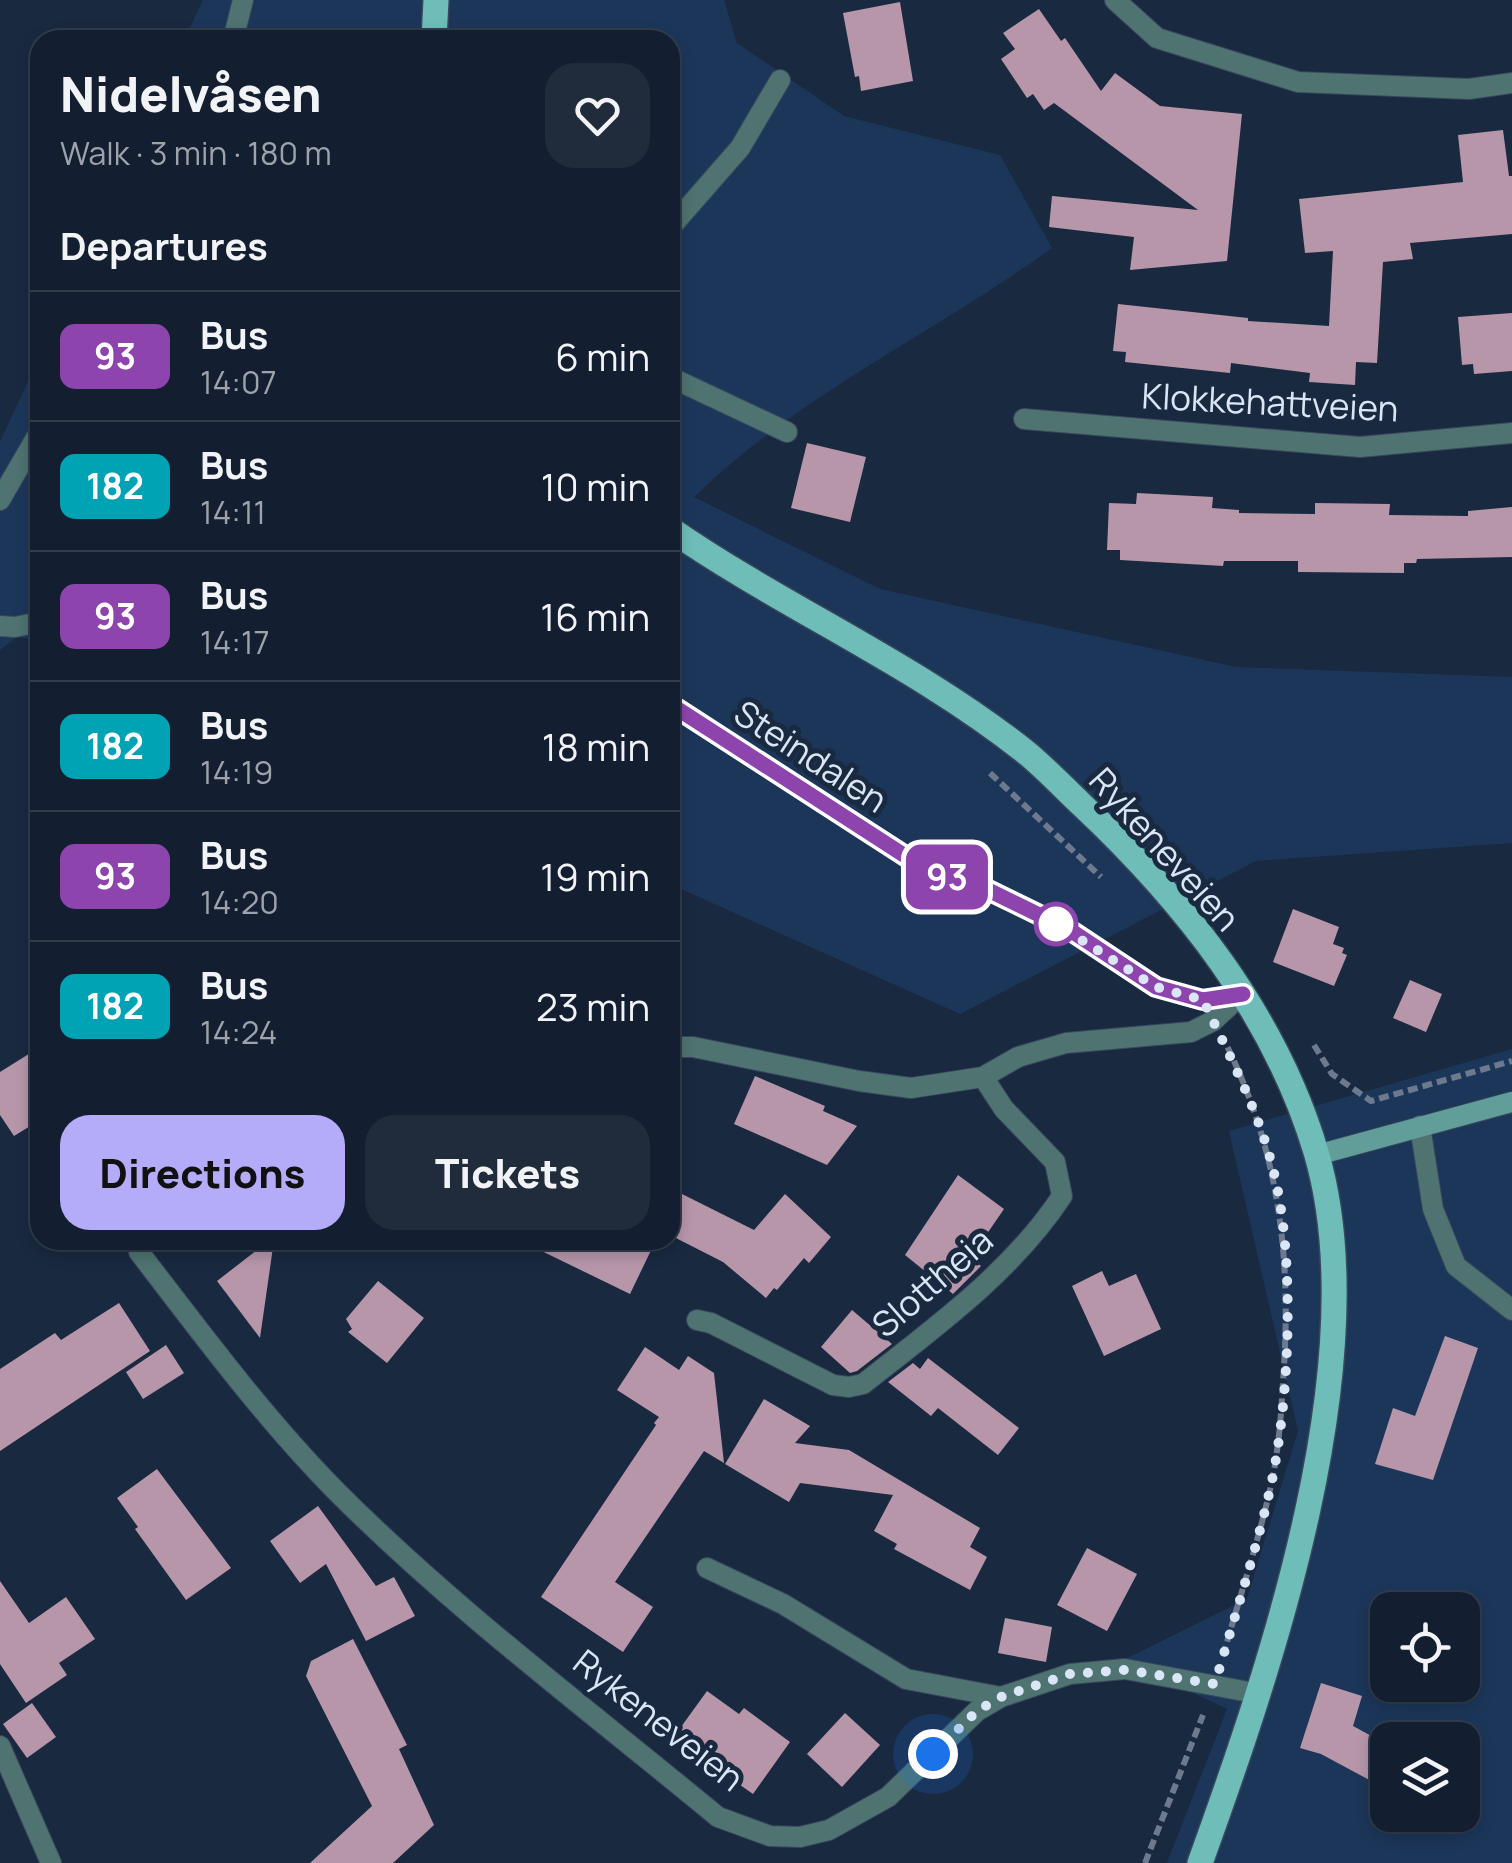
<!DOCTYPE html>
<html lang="en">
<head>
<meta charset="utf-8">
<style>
  :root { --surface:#131f30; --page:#202c3c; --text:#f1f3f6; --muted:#9da2ab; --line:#323d4c; --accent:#b4acf9 }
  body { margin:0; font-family:Manrope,sans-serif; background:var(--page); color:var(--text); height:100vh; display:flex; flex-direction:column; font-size:38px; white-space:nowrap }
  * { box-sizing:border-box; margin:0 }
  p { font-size:32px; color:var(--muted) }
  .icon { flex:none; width:55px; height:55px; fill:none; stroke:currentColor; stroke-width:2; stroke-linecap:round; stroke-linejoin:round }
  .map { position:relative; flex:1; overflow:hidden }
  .side { position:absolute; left:30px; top:30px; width:650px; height:1220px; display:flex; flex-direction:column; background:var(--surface); border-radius:30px; box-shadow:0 5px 15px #0003,0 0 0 2px var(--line) }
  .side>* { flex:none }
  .badge { padding:0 20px; border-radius:15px; font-size:35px; line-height:65px }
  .buttons { position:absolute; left:1370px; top:1592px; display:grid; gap:20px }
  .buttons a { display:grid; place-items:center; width:110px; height:110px; border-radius:20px; background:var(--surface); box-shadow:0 5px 15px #0003,0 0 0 2px var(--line); font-size:50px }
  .you { position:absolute; width:50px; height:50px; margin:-25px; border:8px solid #fff; border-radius:50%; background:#1a73e8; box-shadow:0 0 0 15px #1a73e833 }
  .map>.badge { position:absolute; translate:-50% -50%; box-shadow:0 0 0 5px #fff }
  h2 { padding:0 30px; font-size:38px; line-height:90px }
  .round { display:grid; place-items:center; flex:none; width:105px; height:105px; border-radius:30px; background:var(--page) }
  .headline { display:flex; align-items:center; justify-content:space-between; height:170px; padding:0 30px }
  h1 { font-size:48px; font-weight:800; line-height:75px }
  .button { display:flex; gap:20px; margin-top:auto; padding:20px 30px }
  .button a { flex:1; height:115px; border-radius:30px; background:var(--accent); color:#111; font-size:40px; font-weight:800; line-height:115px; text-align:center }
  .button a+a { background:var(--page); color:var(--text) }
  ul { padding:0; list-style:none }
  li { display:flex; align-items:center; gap:30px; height:130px; padding:0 30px; border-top:2px solid var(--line) }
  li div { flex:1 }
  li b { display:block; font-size:38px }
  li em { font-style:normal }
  li .badge { min-width:110px; font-weight:700; text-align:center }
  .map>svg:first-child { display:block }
  .green { fill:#1c365a; fill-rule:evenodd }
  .building { fill:#b796aa }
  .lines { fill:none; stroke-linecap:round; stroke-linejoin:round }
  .street-casing { stroke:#38475d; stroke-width:22 }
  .secondary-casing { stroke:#38475d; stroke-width:22 }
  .primary-casing { stroke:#38475d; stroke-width:28 }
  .path { stroke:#6d7a8e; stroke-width:6; stroke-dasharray:10 5; stroke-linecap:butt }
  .street { stroke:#4e7370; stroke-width:20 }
  .secondary { stroke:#619d99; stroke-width:20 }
  .primary { stroke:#6ebdb8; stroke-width:25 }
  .line-casing { stroke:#fff; stroke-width:22 }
  .line { stroke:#8e44ad; stroke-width:15 }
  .walk { stroke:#dae5f5; stroke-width:10; stroke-dasharray:0 18 }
  .stop-dot { fill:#fff; stroke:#8e44ad; stroke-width:5 }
  .labels { text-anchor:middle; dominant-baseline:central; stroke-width:10; stroke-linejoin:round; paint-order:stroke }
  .street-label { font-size:35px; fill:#dae5f5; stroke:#192940 }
</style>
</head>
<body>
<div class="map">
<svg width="1512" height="1863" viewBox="0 0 1512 1863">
  <rect width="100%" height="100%" fill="#192940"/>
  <g class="green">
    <path d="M 203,0 L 724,0 L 737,43 L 844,116 L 1000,155 L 1052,248 C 935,333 798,395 694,497 L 880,589 L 1236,667 L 1512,677 L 1512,843 L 1256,861 L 960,1014 L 670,884 L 670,40 L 184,40 Z"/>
    <polygon points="40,355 40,641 17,637 0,650 0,442"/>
    <path d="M 1512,1049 L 1512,1863 L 1167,1863 L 1227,1709 L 1123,1660 L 1247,1599 L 1298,1431 L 1229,1131 ZM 1388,1610 L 1462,1610 L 1462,1685 L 1388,1685 ZM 1388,1740 L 1462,1740 L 1462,1815 L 1388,1815 Z"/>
  </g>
  <g class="building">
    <polygon points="900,2 913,81 861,91 859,76 855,77 843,13"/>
    <polygon points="1039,9 1061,41 1065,38 1101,91 1115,73 1160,106 1242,114 1227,261 1130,270 1134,237 1049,227 1052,196 1198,210 1054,103 1044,110 1033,94 1027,98 1001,59 1015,49 1003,33"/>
    <polygon points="1503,130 1509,176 1512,176 1512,234 1410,243 1413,259 1383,262 1377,363 1356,362 1355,385 1309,382 1310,373 1231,363 1230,373 1125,362 1126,352 1113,351 1118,304 1248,318 1248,321 1329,326 1333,251 1305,253 1299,199 1463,182 1458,135"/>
    <polygon points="1512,313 1512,371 1474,374 1473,364 1462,365 1458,317"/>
    <polygon points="807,443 866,457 850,522 791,508"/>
    <polygon points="1137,493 1213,497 1212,508 1239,510 1239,513 1315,514 1315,503 1390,504 1389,515 1468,516 1468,511 1512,507 1512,557 1417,559 1416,563 1404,563 1404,573 1298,572 1298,561 1224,561 1223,566 1120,560 1120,550 1107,550 1109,503 1136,504"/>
    <polygon points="1293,909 1339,927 1333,944 1344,948 1342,953 1347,955 1334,986 1273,962"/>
    <polygon points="1410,980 1442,994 1426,1032 1393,1018"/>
    <polygon points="40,1047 40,1120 14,1136 0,1115 0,1072"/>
    <polygon points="755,1076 825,1106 823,1111 857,1126 827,1165 734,1124"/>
    <polygon points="958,1175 1004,1209 971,1257 981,1266 953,1294 905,1255"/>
    <polygon points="670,1188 754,1230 785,1194 831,1237 809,1263 804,1258 777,1290 774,1288 766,1298 723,1262 670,1235"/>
    <polygon points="270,1240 274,1240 260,1338 217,1281"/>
    <polygon points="519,1240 656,1240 630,1294"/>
    <polygon points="1102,1271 1109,1286 1136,1274 1161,1329 1104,1356 1072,1286"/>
    <polygon points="378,1281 424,1318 387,1363 348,1332 352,1329 346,1319"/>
    <polygon points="119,1303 150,1351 0,1451 0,1369 55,1333 61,1340"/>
    <polygon points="852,1310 892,1344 857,1371 850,1373 821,1347"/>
    <polygon points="1445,1336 1478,1348 1433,1480 1375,1464 1393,1408 1415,1416"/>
    <polygon points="166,1345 184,1373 143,1399 126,1372"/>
    <polygon points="645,1347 679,1370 688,1356 714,1373 724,1463 704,1451 615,1582 653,1607 623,1652 541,1597 656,1425 654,1423 659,1417 617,1390"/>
    <polygon points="928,1358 1019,1428 998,1455 938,1408 931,1416 888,1382 913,1363 920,1369"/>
    <polygon points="764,1399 810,1426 795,1443 849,1450 980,1528 970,1547 987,1557 970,1590 894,1549 897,1544 874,1531 893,1495 800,1483 789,1502 725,1464"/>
    <polygon points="157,1469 231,1568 186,1600 135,1529 138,1527 117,1498"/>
    <polygon points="318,1506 376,1586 394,1577 415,1616 366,1641 326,1564 300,1583 270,1541"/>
    <polygon points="1087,1548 1137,1574 1107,1631 1057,1605"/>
    <polygon points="0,1581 29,1623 66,1597 95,1639 59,1663 67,1675 26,1703 0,1664"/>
    <polygon points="1005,1618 1052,1627 1046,1662 998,1653"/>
    <polygon points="353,1639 407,1745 399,1749 434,1825 393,1863 310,1863 372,1806 306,1676 311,1661"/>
    <polygon points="1321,1683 1362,1696 1353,1726 1388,1745 1388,1790 1321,1754 1300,1748"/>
    <polygon points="707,1691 739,1714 744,1708 790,1742 753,1794 673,1738"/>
    <polygon points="32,1703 56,1737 27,1758 3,1724"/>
    <polygon points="845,1713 880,1745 842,1787 807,1754"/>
  </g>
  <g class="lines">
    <g class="street-casing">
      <g id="street">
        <polyline points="1115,0 1157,38 1298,82 1469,89 1512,83"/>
        <polyline points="233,40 243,0"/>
        <polyline points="670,228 740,148 780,80"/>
        <polyline points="670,377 787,432"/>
        <polyline points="1024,419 1360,447 1512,433"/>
        <polyline points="0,500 40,431"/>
        <polyline points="0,626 15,627 40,622"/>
        <polyline points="670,704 913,861 935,873 979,885 1070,931 1156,987 1203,1000 1243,994"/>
        <polyline points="670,1047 693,1047 859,1081 911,1088 983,1077 1018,1057 1066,1043 1191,1032 1213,1021 1241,995"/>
        <polyline points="1420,1126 1433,1209 1456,1266 1512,1310"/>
        <path d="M 139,1252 C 202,1334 264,1418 337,1492 C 455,1610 590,1711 718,1817 L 770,1836 L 800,1837 L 829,1830 L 888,1797 L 977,1711 L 1001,1697 L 1070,1674 L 1125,1669 L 1260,1694"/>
        <path d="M 697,1320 L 711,1323 L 833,1385 L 849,1387 L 863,1384 C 934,1328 1012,1272 1062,1196 L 1055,1162 L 1004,1109 L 983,1077"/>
        <polyline points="707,1568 783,1604 906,1679 1001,1697"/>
        <polyline points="0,1746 51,1863"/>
      </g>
    </g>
    <g class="secondary-casing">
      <polyline id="secondary" points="1317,1155 1512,1102"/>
    </g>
    <g class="primary-casing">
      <g id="primary">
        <polyline points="434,40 436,0"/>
        <path d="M 670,529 C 786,609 917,665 1028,754 C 1047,770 1064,788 1082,805 C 1185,902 1275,1015 1316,1152 C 1377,1358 1271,1667 1200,1863"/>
      </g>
    </g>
    <g class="path">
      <polyline points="990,773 1101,877"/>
      <polyline points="1314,1045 1332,1074 1371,1101 1512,1061"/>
      <path d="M 1223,1656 C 1238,1602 1256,1549 1269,1494 C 1278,1457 1281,1419 1283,1381 C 1292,1261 1280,1155 1227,1046"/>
      <polyline points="1145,1863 1203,1715"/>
    </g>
    <use href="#street" class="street"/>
    <use href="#secondary" class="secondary"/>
    <use href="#primary" class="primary"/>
  </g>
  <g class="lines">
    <g class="line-casing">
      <polyline id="line" points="670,704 913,861 935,873 980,886 1070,930 1156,987 1203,1000 1243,994"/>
    </g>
    <use href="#line" class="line"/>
    <path class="walk" d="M 933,1754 L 977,1711 L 1001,1697 L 1070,1674 L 1125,1670 L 1215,1684 C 1233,1621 1254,1558 1269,1494 C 1290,1404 1296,1258 1273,1169 C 1258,1109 1229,1055 1203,1000 L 1156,987 L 1056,924"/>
  </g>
  <circle class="stop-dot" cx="1056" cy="924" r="20"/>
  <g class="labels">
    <g class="street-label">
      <text transform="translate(1270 402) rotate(3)">Klokkehattveien</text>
      <text transform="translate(811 756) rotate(33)">Steindalen</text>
      <text transform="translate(1165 849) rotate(48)">Rykeneveien</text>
      <text transform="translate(932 1282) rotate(-41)">Slottheia</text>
      <text transform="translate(659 1720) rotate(38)">Rykeneveien</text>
    </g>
  </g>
</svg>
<div class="buttons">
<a><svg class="icon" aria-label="locate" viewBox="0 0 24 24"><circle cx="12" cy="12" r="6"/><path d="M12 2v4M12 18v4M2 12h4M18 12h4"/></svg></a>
<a><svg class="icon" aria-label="layers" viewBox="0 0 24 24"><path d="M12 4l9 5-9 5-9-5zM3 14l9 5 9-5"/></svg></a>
</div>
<div class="you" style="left:933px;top:1754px"></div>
<b class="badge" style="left:947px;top:877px;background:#8e44ad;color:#fff">93</b>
<section class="side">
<div class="headline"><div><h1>Nidelvåsen</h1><p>Walk · 3 min · 180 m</p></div><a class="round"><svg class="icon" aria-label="heart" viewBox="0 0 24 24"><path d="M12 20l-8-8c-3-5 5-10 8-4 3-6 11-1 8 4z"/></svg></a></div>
<h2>Departures</h2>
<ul>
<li><span class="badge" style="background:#8e44ad;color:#fff">93</span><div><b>Bus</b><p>14:07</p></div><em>6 min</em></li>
<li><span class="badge" style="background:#00a3b4;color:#fff">182</span><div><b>Bus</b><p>14:11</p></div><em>10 min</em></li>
<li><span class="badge" style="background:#8e44ad;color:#fff">93</span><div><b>Bus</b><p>14:17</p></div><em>16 min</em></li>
<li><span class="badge" style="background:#00a3b4;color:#fff">182</span><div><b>Bus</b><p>14:19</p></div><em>18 min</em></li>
<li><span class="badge" style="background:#8e44ad;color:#fff">93</span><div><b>Bus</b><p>14:20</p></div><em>19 min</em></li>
<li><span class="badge" style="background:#00a3b4;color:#fff">182</span><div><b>Bus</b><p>14:24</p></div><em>23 min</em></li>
</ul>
<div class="button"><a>Directions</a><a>Tickets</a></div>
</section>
</div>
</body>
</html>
